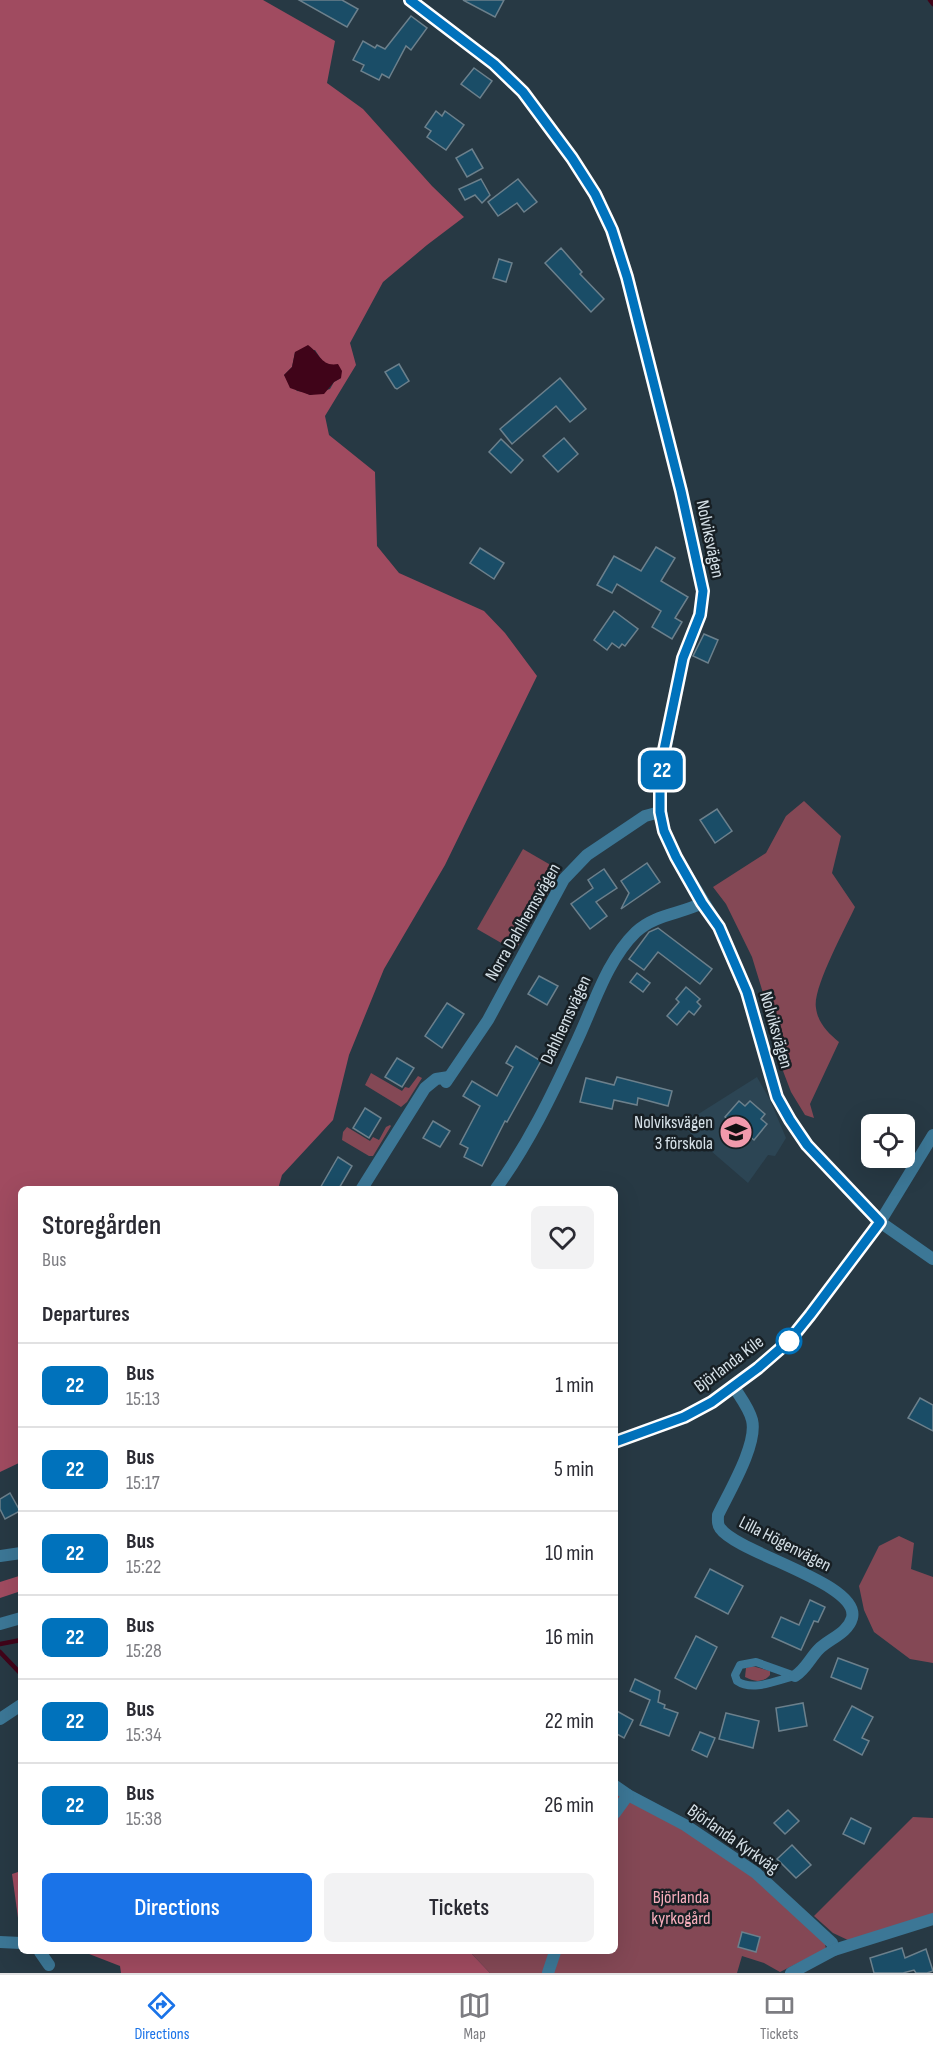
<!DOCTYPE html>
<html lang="en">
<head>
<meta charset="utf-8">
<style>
  :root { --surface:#fff; --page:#f2f2f3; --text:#2b2b33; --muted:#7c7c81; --line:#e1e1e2; --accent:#1a73e8 }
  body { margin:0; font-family:"Sofia Sans Condensed",sans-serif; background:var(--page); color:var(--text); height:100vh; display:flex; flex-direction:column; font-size:22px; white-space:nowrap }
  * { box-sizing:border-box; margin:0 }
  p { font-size:20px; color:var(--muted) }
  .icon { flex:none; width:33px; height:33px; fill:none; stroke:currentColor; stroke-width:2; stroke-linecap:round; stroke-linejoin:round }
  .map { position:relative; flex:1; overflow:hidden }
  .sheet { position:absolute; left:18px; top:1186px; width:600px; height:768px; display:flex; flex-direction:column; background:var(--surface); border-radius:9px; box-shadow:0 6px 24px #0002 }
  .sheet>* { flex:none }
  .badge { padding:0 12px; border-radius:9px; font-size:21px; line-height:39px }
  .tools { position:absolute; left:861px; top:1114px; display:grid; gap:12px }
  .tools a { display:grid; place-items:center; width:54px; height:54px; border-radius:9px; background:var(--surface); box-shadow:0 6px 24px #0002; font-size:30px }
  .map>.badge { position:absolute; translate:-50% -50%; box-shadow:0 0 0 3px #fff }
  h2 { padding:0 24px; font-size:22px; line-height:54px }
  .round { display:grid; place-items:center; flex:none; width:63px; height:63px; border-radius:9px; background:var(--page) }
  .summary { display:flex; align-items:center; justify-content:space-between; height:102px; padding:0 24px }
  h1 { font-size:28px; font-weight:600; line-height:45px }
  .cta { display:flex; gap:12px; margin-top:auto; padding:12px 24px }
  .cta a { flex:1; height:69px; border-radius:9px; background:var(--accent); color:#fff; font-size:24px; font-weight:600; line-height:69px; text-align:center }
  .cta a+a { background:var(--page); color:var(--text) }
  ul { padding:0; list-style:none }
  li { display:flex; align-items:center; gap:18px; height:84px; padding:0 24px; border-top:2px solid var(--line) }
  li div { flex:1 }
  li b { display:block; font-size:22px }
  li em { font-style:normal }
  li .badge { min-width:66px; font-weight:700; text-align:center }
  .dock { display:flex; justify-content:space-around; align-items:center; height:84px; border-top:2px solid var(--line); background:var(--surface); font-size:16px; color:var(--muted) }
  .dock a { display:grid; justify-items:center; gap:3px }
  .dock .on { color:var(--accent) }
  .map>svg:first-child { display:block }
  .built { fill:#2c4554 }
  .green { fill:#844855 }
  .forest { fill:#a04b60; fill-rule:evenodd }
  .water { fill:#400419 }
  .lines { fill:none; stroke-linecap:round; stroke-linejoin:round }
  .stream { stroke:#400419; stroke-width:4.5 }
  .building { fill:#1a4d67; stroke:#6c808c; stroke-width:1.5 }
  .service { stroke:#3c7796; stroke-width:8 }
  .minor { stroke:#3c7796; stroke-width:12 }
  .tertiary { stroke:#3c7796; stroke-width:12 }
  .line-casing { stroke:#fff; stroke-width:14 }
  .line { stroke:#0072bc; stroke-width:9 }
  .stop-dot { fill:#fff; stroke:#0072bc; stroke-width:3 }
  .labels { text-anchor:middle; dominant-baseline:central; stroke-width:5; stroke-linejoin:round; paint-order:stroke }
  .street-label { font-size:18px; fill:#d6e1e8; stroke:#171f24 }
  .poi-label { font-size:18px; fill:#d6e1e8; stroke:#171f24; text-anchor:end }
  .park-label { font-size:18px; fill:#f7aebc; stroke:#171f24 }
</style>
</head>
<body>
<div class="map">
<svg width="933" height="1973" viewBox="0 0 933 1973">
  <rect width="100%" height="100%" fill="#273944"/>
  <polygon class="built" points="757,1077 770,1100 786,1138 775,1156 768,1155 748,1183 681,1125"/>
  <g class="green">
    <path d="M 804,801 L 841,836 L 832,873 L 855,907 C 846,927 812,989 816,1008 C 818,1023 828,1033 839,1042 L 810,1104 L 814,1118 L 805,1115 L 791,1092 L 780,1063 L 763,993 L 752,957 L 726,904 L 713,887 L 766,853 L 786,816 Z"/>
    <polygon points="523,849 561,871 515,951 477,929"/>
    <polygon points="371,1073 402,1091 405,1087 409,1088 418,1076 422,1078 407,1102 401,1107 365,1085"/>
    <polygon points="390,1125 391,1126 373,1156 369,1156 342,1140 343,1132 347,1127 370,1141 373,1137 379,1140 386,1127"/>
    <polygon points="899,1536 914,1543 911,1569 933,1577 933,1663 910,1659 874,1632 864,1610 859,1586 879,1546"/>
    <path d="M 752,1666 L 770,1671 L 770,1675 C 763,1683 754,1682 745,1677 L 746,1668 Z"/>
    <polygon points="615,1789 679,1827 759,1880 825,1944 826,1949 780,1972 764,1963 742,1956 737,1973 490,1973 470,1952 615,1952"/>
    <polygon points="913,1817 933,1818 933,1916 850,1941 833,1933 814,1916"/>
  </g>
  <g class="forest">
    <path d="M 0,0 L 263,0 L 335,41 L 327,83 L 363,109 L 432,186 L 464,217 L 427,245 L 383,282 L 350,343 L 356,365 L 325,416 L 329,435 L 375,472 L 377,546 L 399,573 L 484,611 L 505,633 L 537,676 L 445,865 L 384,969 L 349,1055 L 333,1120 L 282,1175 L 278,1189 L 21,1190 L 21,1462 L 0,1472 ZM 315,350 L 323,362 L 330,365 L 341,378 L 334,382 L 330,389 L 310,395 L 304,392 L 297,391 L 284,375 L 292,367 L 295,352 Z"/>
    <polygon points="19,1576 21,1591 0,1598 0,1582"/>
    <polygon points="21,1871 21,1926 19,1925 12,1874"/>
    <polygon points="84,1952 470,1952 490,1973 121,1973 120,1966"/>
  </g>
  <path class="water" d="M 308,345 C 320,353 321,367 338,364 L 342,371 L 341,378 L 334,382 L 324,394 L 310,395 L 290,388 L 284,375 L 292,367 L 295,352 Z"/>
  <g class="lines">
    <g class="stream">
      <polyline points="930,0 933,4"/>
      <polyline points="0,1644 21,1640"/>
      <polyline points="0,1652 21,1674"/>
    </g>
  </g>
  <g class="building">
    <polygon points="299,0 342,0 358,9 347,27"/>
    <polygon points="463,0 504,0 495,17"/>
    <polygon points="411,16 427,28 411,50 406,46 389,78 382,74 379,80 361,71 364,65 353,60 363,41 375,48 377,45 385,49"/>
    <polygon points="474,68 492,81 480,98 461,84"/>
    <polygon points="436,111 442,116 445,111 464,125 446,150 427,137 431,131 425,127"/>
    <polygon points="472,149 483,168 467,177 456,158"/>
    <polygon points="481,179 490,195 482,203 475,195 465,200 459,189"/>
    <polygon points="518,179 537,202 524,212 517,203 498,216 488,202"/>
    <polygon points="561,248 582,272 580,274 604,299 591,312 545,263"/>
    <polygon points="499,259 512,263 506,282 493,278"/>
    <polygon points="399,364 409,381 397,389 395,388 385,372"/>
    <polygon points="560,378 586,409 570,422 556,406 512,444 500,429"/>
    <polygon points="564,438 578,454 558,472 543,456"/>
    <polygon points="501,439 523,460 511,473 489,452"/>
    <polygon points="656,547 675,558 661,581 688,597 675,618 682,622 672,639 652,627 661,611 617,584 612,593 597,585 614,556 641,571"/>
    <polygon points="480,548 504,563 494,579 470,563"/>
    <polygon points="614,611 638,629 625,646 622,644 619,648 612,643 607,650 594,640"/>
    <polygon points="704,634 718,640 708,663 693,656"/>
    <polygon points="717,809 732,831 715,843 700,820"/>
    <polygon points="647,863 660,882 621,909 629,893 621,881"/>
    <polygon points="604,869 617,888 596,902 607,916 590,929 571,904 593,888 588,880"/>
    <polygon points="658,928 712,969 700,984 658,952 644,970 629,959 649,932"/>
    <polygon points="637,973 650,983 643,992 630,982"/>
    <polygon points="539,976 558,986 547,1005 528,994"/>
    <polygon points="686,987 700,999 697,1002 701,1006 694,1015 689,1011 677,1025 667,1016 679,1002 676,999"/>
    <polygon points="447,1003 464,1014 442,1048 425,1036"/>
    <polygon points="516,1046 541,1061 507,1122 505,1121 482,1166 464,1157 468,1148 460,1144 480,1106 463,1096 472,1081 497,1096 513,1067 506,1063"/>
    <polygon points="397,1058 414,1068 402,1087 385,1077"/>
    <polygon points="617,1077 672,1091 668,1106 638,1098 637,1105 614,1100 612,1109 580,1102 586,1078 614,1085"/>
    <polygon points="739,1101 745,1106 750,1101 765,1114 761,1119 767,1124 754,1140 725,1117"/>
    <polygon points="365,1108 381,1118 369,1138 353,1128"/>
    <polygon points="433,1121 450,1131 440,1147 423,1138"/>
    <polygon points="338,1157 352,1166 338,1190 319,1190"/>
    <polygon points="920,1398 933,1405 933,1431 908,1418"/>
    <polygon points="10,1493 20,1511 5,1519 0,1509 0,1499"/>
    <polygon points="710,1569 743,1586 728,1614 695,1597"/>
    <polygon points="810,1600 825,1607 818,1622 814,1621 801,1650 772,1637 781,1617 799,1625"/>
    <polygon points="696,1636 717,1647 696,1689 675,1678"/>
    <polygon points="838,1658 868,1669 861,1689 831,1677"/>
    <polygon points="635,1679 660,1691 658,1702 665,1705 664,1708 678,1713 669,1736 640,1725 650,1700 630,1691"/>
    <polygon points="803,1703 807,1726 779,1731 776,1708"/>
    <polygon points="852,1706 873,1717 862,1738 869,1741 862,1755 834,1740"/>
    <polygon points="615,1710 633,1720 624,1738 615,1733"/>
    <polygon points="726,1713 759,1721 753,1748 719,1739"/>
    <polygon points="700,1732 715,1738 707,1757 692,1750"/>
    <polygon points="788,1810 799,1821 785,1834 774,1823"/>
    <polygon points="851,1818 871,1828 864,1844 843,1834"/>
    <polygon points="792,1845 811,1865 796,1878 777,1859"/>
    <polygon points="742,1932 760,1937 756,1952 738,1947"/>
    <polygon points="902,1948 905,1958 926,1949 933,1971 927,1973 916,1973 914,1970 903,1973 874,1973 870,1958"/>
  </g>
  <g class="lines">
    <path class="service" d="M 756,1662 L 795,1676 C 777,1680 753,1692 737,1681 L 735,1675 L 740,1665 Z"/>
    <g class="minor">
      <polyline points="446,1082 488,1020 564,879 587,855 645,816 660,812"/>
      <polyline points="361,1190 425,1088 436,1079 449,1077"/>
      <path d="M 495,1190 C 528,1145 552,1095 575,1045 C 593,1008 606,961 636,932 C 655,914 681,914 702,903"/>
      <path d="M 734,1387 C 740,1397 749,1408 752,1420 C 758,1444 729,1492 718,1515 C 718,1520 717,1524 720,1528 C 738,1554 861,1583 852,1618 C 848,1633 829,1639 819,1649 C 810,1658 806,1669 795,1676"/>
      <polyline points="615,1442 684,1417 712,1402 758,1368 789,1341 810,1315 880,1222 933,1135"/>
      <polyline points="0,1556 21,1553"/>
      <polyline points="0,1624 21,1618"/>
      <polyline points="0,1719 21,1705"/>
      <polyline points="615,1786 628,1795 685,1825 756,1873 832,1943 834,1950"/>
      <polyline points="615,1813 628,1795"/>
      <polyline points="0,1942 21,1943"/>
      <polyline points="40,1952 49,1965"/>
      <polyline points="548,1973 555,1952"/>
    </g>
    <g class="tertiary">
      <polyline points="409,0 494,64 523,92 572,158 595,194 612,230 627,277 681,491 703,591 700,615 683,658 663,762 660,802 664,831 676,857 719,927 747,992 777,1097 790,1120 807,1145 862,1205 880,1222 933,1259"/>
      <polyline points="791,1973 834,1950 933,1919"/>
    </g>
  </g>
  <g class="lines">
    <g class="line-casing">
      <polyline id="line" points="410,0 494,64 523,92 572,158 595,194 612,230 627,277 681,491 703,591 700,615 683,658 664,750 660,784 660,812 664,831 676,857 702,903 719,927 747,992 777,1097 790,1120 807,1145 880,1222 810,1315 789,1341 758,1368 712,1402 684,1417 615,1442"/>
    </g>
    <use href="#line" class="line"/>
  </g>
  <defs>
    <g id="school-disc" transform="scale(1.725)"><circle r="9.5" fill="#f29aac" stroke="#171f24"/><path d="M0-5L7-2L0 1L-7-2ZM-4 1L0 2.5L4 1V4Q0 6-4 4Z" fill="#111"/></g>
  </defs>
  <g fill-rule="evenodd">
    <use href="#school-disc" x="736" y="1132"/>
  </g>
  <circle class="stop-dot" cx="789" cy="1341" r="12"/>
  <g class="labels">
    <g class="street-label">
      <text transform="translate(710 539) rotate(78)">Nolviksvägen</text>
      <text transform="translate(523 922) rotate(-60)">Norra Dahlhemsvägen</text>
      <text transform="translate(566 1020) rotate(-65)">Dahlhemsvägen</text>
      <text transform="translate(776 1030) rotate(74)">Nolviksvägen</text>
      <text transform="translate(729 1364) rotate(-37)">Björlanda Kile</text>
      <text transform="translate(785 1544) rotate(27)">Lilla Högenvägen</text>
      <text transform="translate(733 1839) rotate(35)">Björlanda Kyrkväg</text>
    </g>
    <g class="poi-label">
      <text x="713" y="1122">Nolviksvägen<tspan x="713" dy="21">3 förskola</tspan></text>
    </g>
    <g class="park-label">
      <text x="681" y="1897">Björlanda<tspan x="681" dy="21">kyrkogård</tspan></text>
    </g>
  </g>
</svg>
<div class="tools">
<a><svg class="icon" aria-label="locate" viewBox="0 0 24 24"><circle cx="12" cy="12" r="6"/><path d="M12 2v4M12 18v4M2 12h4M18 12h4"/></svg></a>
</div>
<b class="badge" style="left:662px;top:770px;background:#0072bc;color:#fff">22</b>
<section class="sheet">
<div class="summary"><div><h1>Storegården</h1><p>Bus</p></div><a class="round"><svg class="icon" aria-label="heart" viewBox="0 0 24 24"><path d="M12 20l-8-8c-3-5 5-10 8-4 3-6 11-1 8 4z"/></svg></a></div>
<h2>Departures</h2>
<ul>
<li><span class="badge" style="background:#0072bc;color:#fff">22</span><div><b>Bus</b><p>15:13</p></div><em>1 min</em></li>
<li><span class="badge" style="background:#0072bc;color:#fff">22</span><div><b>Bus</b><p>15:17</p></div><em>5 min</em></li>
<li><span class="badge" style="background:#0072bc;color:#fff">22</span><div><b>Bus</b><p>15:22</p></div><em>10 min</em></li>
<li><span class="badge" style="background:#0072bc;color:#fff">22</span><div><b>Bus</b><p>15:28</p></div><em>16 min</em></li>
<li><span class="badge" style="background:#0072bc;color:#fff">22</span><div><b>Bus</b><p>15:34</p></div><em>22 min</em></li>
<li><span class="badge" style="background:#0072bc;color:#fff">22</span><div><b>Bus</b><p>15:38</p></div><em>26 min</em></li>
</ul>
<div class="cta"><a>Directions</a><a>Tickets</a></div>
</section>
</div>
<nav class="dock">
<a class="on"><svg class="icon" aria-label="directions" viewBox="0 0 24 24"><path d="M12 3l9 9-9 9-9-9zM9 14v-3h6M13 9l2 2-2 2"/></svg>Directions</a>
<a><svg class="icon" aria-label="map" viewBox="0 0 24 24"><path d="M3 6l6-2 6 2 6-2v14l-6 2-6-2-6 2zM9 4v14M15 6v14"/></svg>Map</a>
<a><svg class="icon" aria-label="tickets" viewBox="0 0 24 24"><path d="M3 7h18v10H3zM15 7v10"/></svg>Tickets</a>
</nav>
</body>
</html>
